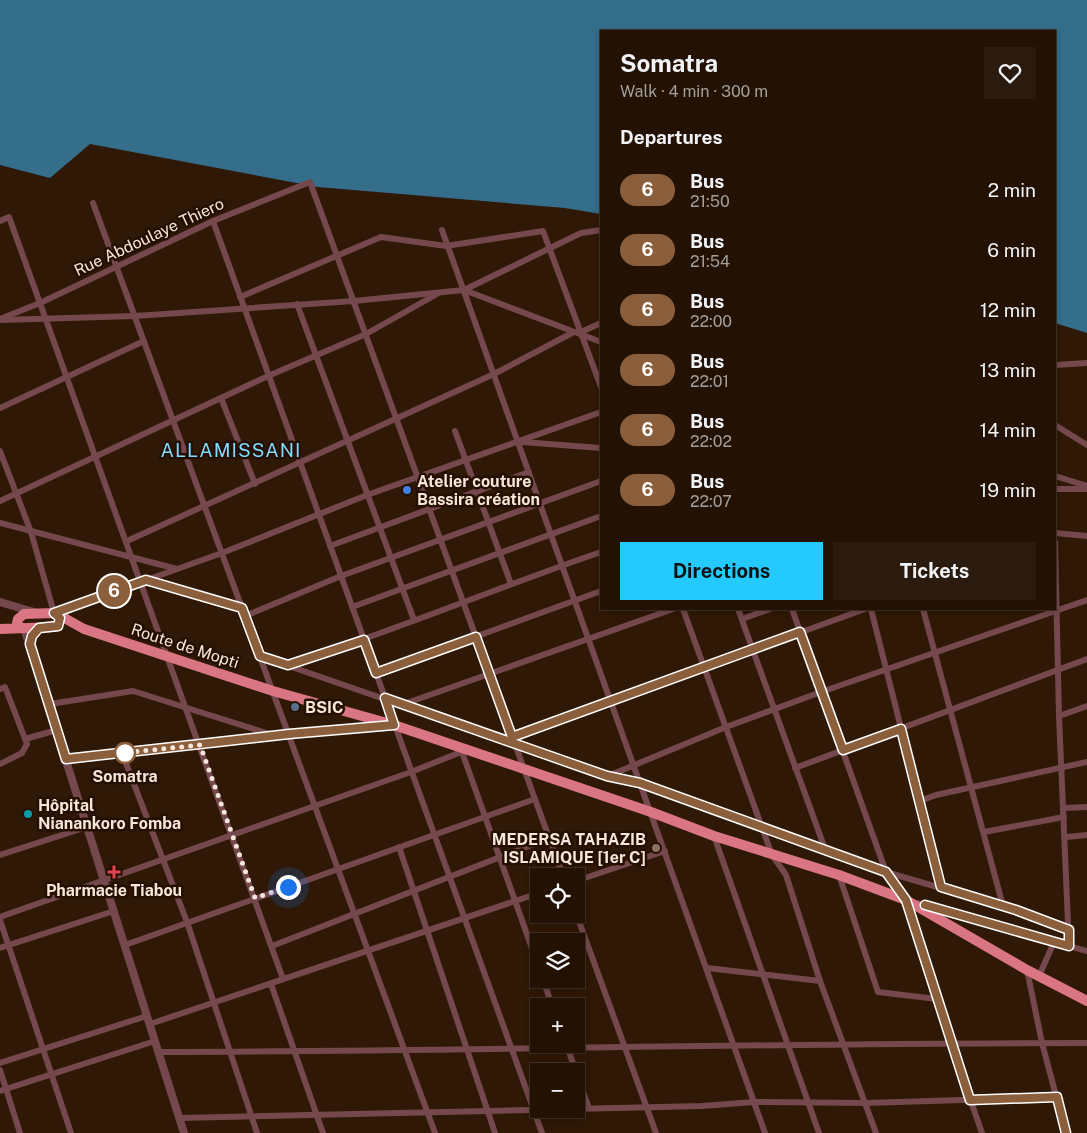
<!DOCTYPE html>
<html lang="en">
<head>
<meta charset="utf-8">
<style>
  :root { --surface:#231204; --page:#2b1b0e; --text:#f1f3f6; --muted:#a39e9a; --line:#403226; --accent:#24c9fe }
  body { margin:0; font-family:"Public Sans",sans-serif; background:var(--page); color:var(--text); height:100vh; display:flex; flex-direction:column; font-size:19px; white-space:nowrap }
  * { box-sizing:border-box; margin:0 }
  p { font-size:16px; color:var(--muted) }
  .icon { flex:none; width:28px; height:28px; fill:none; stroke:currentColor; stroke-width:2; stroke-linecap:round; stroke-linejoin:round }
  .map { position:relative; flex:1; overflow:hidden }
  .side { position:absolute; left:600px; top:30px; width:456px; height:580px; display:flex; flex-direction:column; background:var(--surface); border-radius:0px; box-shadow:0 2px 8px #0003,0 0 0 1px var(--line) }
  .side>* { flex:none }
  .badge { padding:0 10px; border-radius:16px; font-size:18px; line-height:32px }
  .buttons { position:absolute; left:530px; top:868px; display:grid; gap:10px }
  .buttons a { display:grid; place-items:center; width:55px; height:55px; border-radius:0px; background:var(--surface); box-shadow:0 2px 8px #0003,0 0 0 1px var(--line); font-size:25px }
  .you { position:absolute; width:25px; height:25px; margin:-12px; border:4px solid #fff; border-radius:50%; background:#1a73e8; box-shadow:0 0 0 8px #1a73e833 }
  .map>.badge { position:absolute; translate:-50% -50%; box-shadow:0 0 0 2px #fff }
  h2 { padding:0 20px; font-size:19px; line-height:45px }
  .round { display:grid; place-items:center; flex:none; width:52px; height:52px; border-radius:0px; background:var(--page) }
  .overview { display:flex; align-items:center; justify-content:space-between; height:85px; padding:0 20px }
  h1 { font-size:24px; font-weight:700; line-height:38px }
  .action { display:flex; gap:10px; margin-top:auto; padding:10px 20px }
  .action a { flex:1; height:58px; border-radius:0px; background:var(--accent); color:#111; font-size:20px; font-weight:700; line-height:58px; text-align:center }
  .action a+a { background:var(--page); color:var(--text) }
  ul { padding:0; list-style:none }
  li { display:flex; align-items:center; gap:15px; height:60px; padding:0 20px }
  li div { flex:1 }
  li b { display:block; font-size:19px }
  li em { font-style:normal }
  li .badge { min-width:55px; font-weight:700; text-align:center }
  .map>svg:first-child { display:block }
  .water { fill:#346e8a }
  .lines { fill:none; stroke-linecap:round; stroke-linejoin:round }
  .minor { stroke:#74484c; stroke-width:6 }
  .tertiary { stroke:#74484c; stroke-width:8 }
  .trunk { stroke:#da7683; stroke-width:10 }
  .line-casing { stroke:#fff; stroke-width:11 }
  .line { stroke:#8b5e3c; stroke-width:8 }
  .walk { stroke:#f7e6db; stroke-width:5; stroke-dasharray:0 9 }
  .shop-dot { fill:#3f7fe0; stroke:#240f00; stroke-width:2 }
  .service-dot { fill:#5c6f8a; stroke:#240f00; stroke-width:2 }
  .stop-dot { fill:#fff; stroke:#8b5e3c; stroke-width:2.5 }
  .culture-dot { fill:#0f9aa8; stroke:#240f00; stroke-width:2 }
  .education-dot { fill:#8d6e63; stroke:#240f00; stroke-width:2 }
  .health-dot { fill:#e0444e; stroke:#240f00; stroke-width:2 }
  .labels { text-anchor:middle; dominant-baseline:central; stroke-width:5; stroke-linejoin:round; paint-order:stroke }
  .street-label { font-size:16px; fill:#f7e6db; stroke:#240f00 }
  .poi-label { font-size:16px; font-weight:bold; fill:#f7e6db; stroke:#240f00; text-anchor:start }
  .stop-label { font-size:16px; font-weight:bold; fill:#f7e6db; stroke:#240f00 }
  .quarter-label { font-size:19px; letter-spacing:1px; fill:#81daff; stroke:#240f00 }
</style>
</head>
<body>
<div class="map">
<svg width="1087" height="1133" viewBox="0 0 1087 1133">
  <rect width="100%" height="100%" fill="#2f1805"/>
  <polygon class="water" points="0,0 1087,0 1087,333 1055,323 1055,31 601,31 601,214 565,208 318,187 90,144 50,178 0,165"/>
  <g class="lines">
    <g class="minor">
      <polyline points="93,203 435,1133"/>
      <polyline points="0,221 9,217 283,979"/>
      <polyline points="213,221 542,1133"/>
      <polyline points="442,230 765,1133"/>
      <polyline points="464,290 581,233 601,230"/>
      <polyline points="240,297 381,237 446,246 543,231 601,387"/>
      <polyline points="297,304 414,620"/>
      <polyline points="0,319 40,303 213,221 310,182 563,876"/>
      <polyline points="1,320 135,316 354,301 464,290 601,342"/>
      <polyline points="581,332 601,323"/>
      <polyline points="1055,365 1087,363"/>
      <polyline points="221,398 255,484"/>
      <polyline points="0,408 144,341"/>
      <polyline points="1055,425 1087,445"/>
      <polyline points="455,431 511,584"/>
      <polyline points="522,442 601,448"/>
      <polyline points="0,451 31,532 54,613 222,553 367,495 601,412"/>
      <polyline points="1055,476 1087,486"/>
      <polyline points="1055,489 1087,489"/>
      <polyline points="0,501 268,376 366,334 437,294"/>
      <polyline points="0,523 177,569"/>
      <polyline points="1055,533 1087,536"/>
      <polyline points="127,541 494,374 572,333"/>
      <polyline points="1055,542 1059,716 1069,946"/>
      <polyline points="330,546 529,472"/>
      <polyline points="146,580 242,608"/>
      <polyline points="352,607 601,516"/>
      <polyline points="683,609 772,855 786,875 820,981 876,1133"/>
      <polyline points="738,609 825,849"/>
      <polyline points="792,609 886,872 906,900 951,1044 982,1133"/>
      <polyline points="871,609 941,887"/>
      <polyline points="923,609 1003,906"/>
      <polyline points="245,616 341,576 601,481"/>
      <polyline points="742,619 770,609"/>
      <polyline points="260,656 607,776 641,783 886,872 1016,910 1069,930"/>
      <path d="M 288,665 C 394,631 496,588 601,552"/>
      <polyline points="376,673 601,591"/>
      <polyline points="0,689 5,687 27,744 22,753 0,764"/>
      <polyline points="50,704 133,691 273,735"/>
      <polyline points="404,704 673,609"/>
      <polyline points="1059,716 1087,706"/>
      <polyline points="512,737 865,609"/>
      <polyline points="25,739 57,730"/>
      <polyline points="462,752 539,968"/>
      <polyline points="122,753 187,922 257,1133"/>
      <polyline points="66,759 289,734 388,726"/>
      <polyline points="795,768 1087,659"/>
      <polyline points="608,776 726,727 821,692 1087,600"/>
      <polyline points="920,801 936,795 1087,762"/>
      <polyline points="1064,808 1087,807"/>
      <polyline points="984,832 1064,817"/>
      <polyline points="714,836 819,1133"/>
      <polyline points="1066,837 1087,835"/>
      <polyline points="399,847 495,1133"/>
      <polyline points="0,855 87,827"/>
      <polyline points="839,875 878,992 937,999"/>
      <polyline points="576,881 665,851"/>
      <polyline points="917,903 1087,951"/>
      <polyline points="576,913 656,1133"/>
      <polyline points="0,917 411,772 466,750"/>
      <polyline points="0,920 71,1133"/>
      <polyline points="125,945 535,799"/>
      <polyline points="272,946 549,838"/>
      <polyline points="0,948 114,911"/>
      <polyline points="707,968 820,981"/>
      <polyline points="1027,970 1042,1043 1066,1133"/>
      <polyline points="1039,976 1054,942"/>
      <polyline points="543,979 552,1006"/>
      <polyline points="271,984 323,1133"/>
      <polyline points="150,1024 539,893"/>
      <polyline points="566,1044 576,1071"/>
      <path d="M 158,1052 C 468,1051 777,1043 1087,1043"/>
      <polyline points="0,1063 147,1016"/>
      <polyline points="0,1070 20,1133"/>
      <polyline points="576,1073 589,1108"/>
      <polyline points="0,1091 155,1041"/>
      <polyline points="179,1118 702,1106 754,1102 866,1103 1057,1097"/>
    </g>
    <g class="tertiary">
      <polyline points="0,602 34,612"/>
      <polyline points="24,628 184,1133"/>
    </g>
    <g class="trunk">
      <polyline points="59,615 84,629 273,691 394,725 651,812 714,836 839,875 906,900 1027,970 1087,1001"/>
      <polyline points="0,629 54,627 58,626 60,618 54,613 24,614 18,619 17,623 21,628"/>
    </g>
  </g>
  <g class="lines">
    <g class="line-casing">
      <polyline id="line" points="925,905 1069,946 1069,930 1016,910 941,887 901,729 843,750 800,632 512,737 476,637 376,673 364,640 288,665 260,656 242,608 146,580 54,613 60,618 58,626 39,628 32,636 30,644 66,759 289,734 394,725 385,698 607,776 640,783 886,872 906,900 970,1100 1057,1097 1066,1133"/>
    </g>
    <use href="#line" class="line"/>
    <polyline class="walk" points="125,753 122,753 200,745 255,898 288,887"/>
  </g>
  <circle class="shop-dot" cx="407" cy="490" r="5"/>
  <circle class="service-dot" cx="295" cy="707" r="5"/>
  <circle class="stop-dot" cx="125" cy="753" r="10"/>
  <circle class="culture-dot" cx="28" cy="814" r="5"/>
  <circle class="education-dot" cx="656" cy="848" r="5"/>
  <path class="health-dot" d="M111.5 864.5h5v5h5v5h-5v5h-5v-5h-5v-5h5z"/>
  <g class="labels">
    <g class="street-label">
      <text transform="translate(149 237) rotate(-25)">Rue Abdoulaye Thiero</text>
      <text transform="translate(185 646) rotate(18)">Route de Mopti</text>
    </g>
    <g class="poi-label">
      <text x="417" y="481">Atelier couture<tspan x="417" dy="18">Bassira création</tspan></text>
      <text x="305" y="707">BSIC</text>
      <text x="38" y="805">Hôpital<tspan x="38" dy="18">Nianankoro Fomba</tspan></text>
      <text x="646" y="839" text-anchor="end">MEDERSA TAHAZIB<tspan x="646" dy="18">ISLAMIQUE [1er C]</tspan></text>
      <text x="114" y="890" text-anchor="middle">Pharmacie Tiabou</text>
    </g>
    <g class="stop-label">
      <text x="125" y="776">Somatra</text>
    </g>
    <g class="quarter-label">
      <text x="231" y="450">ALLAMISSANI</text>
    </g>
  </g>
</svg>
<div class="buttons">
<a><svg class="icon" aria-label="locate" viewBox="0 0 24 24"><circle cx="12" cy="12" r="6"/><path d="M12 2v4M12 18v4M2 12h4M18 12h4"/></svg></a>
<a><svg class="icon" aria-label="layers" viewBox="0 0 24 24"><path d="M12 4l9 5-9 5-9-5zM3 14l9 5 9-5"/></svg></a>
<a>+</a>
<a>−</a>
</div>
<div class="you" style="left:288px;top:887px"></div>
<b class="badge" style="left:114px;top:591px;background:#8b5e3c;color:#fff">6</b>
<section class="side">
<div class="overview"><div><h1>Somatra</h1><p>Walk · 4 min · 300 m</p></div><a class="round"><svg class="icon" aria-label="heart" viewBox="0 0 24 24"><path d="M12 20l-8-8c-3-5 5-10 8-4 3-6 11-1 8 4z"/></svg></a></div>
<h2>Departures</h2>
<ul>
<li><span class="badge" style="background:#8b5e3c;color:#fff">6</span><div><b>Bus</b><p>21:50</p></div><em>2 min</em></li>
<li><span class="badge" style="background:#8b5e3c;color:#fff">6</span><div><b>Bus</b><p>21:54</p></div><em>6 min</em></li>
<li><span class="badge" style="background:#8b5e3c;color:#fff">6</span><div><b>Bus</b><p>22:00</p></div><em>12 min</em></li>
<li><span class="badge" style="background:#8b5e3c;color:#fff">6</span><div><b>Bus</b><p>22:01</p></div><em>13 min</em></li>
<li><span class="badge" style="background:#8b5e3c;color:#fff">6</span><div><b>Bus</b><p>22:02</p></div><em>14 min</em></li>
<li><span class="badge" style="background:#8b5e3c;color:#fff">6</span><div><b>Bus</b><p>22:07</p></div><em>19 min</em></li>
</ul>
<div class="action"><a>Directions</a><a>Tickets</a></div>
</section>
</div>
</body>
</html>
